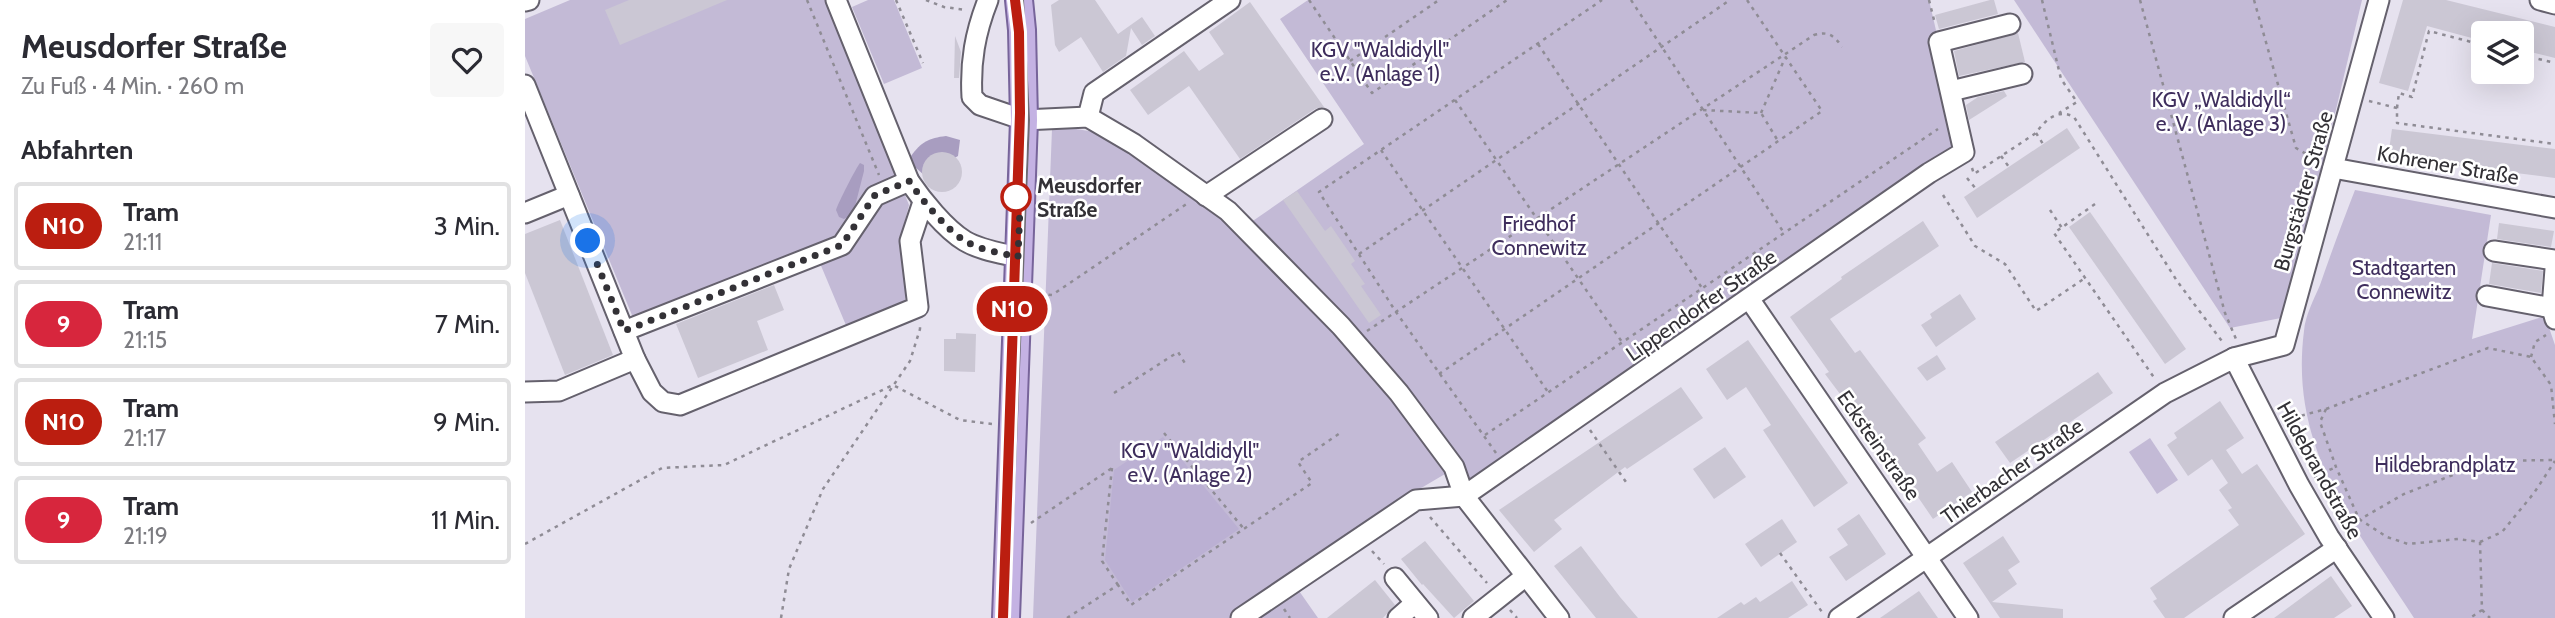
<!DOCTYPE html>
<html lang="de">
<head>
<meta charset="utf-8">
<style>
  :root { --surface:#fff; --page:#f7f7f7; --text:#2b2b33; --muted:#7c7c81; --line:#e1e1e2 }
  body { margin:0; font-family:Cabin,sans-serif; background:var(--page); color:var(--text); height:100vh; display:flex; flex-direction:column; font-size:26px; white-space:nowrap }
  * { box-sizing:border-box; margin:0 }
  p { font-size:23px; color:var(--muted) }
  .icon { flex:none; width:38px; height:38px; fill:none; stroke:currentColor; stroke-width:2; stroke-linecap:round; stroke-linejoin:round }
  .map { position:relative; flex:1; overflow:hidden }
  .sheet { display:flex; flex-direction:column; background:var(--surface); width:525px }
  .sheet>* { flex:none }
  .badge { padding:0 14px; border-radius:23px; font-size:24px; line-height:46px }
  .controls { position:absolute; left:1946px; top:21px; display:grid; gap:14px }
  .controls a { display:grid; place-items:center; width:63px; height:63px; border-radius:7px; background:var(--surface); box-shadow:0 7px 28px #0002; font-size:35px }
  .you { position:absolute; width:35px; height:35px; margin:-18px; border:5px solid #fff; border-radius:50%; background:#1a73e8; box-shadow:0 0 0 10px #1a73e833 }
  .map>.badge { position:absolute; translate:-50% -50%; box-shadow:0 0 0 4px #fff }
  h2 { padding:0 21px; font-size:26px; line-height:63px }
  .round { display:grid; place-items:center; flex:none; width:74px; height:74px; border-radius:7px; background:var(--page) }
  .head { display:flex; align-items:center; justify-content:space-between; height:119px; padding:0 21px }
  h1 { font-size:33px; font-weight:800; line-height:52px }
  ul { padding:0; list-style:none }
  li { display:flex; align-items:center; gap:21px; height:88px; margin:0 14px 10px; padding:0 7px; border:4px solid var(--line); border-radius:7px }
  li div { flex:1 }
  li b { display:block; font-size:26px }
  li em { font-style:normal }
  li .badge { min-width:77px; font-weight:700; text-align:center }
  main { display:flex; flex:1; min-height:0 }
  .map>svg:first-child { display:block }
  .green { fill:#c3bad6 }
  .forest { fill:#bbb0d3 }
  .water { fill:#a89dc0 }
  .building { fill:#cbc7d4 }
  .lines { fill:none; stroke-linecap:round; stroke-linejoin:round }
  .minor-casing { stroke:#65616d; stroke-width:23 }
  .major-casing { stroke:#77649a; stroke-width:30 }
  .path { stroke:#8f8c95; stroke-width:2.5; stroke-dasharray:3.5 5; stroke-linecap:butt }
  .minor { stroke:#fff; stroke-width:19 }
  .major { stroke:#c4b2e3; stroke-width:26 }
  .tram { stroke:#6d6a72; stroke-width:2 }
  .line-casing { stroke:#fff; stroke-width:16 }
  .line { stroke:#bb1e10; stroke-width:10 }
  .walk { stroke:#333136; stroke-width:7; stroke-dasharray:0 12.6 }
  .stop-dot { fill:#fff; stroke:#bb1e10; stroke-width:3.5 }
  .labels { text-anchor:middle; dominant-baseline:central; stroke-width:5; stroke-linejoin:round; paint-order:stroke }
  .park-label { font-size:21px; fill:#3f2e5d; stroke:#fff }
  .street-label { font-size:21px; fill:#333136; stroke:#fff }
  .stop-label { font-size:21px; font-weight:bold; fill:#333136; stroke:#fff; text-anchor:start }
</style>
</head>
<body>
<main>
<section class="sheet">
<div class="head"><div><h1>Meusdorfer Straße</h1><p>Zu Fuß · 4 Min. · 260 m</p></div><a class="round"><svg class="icon" aria-label="heart" viewBox="0 0 24 24"><path d="M12 20l-8-8c-3-5 5-10 8-4 3-6 11-1 8 4z"/></svg></a></div>
<h2>Abfahrten</h2>
<ul>
<li><span class="badge" style="background:#bb1e10;color:#fff">N10</span><div><b>Tram</b><p>21:11</p></div><em>3 Min.</em></li>
<li><span class="badge" style="background:#d7263d;color:#fff">9</span><div><b>Tram</b><p>21:15</p></div><em>7 Min.</em></li>
<li><span class="badge" style="background:#bb1e10;color:#fff">N10</span><div><b>Tram</b><p>21:17</p></div><em>9 Min.</em></li>
<li><span class="badge" style="background:#d7263d;color:#fff">9</span><div><b>Tram</b><p>21:19</p></div><em>11 Min.</em></li>
</ul>
</section>
<div class="map">
<svg width="2030" height="618" viewBox="0 0 2030 618">
  <rect width="100%" height="100%" fill="#e6e2ef"/>
  <g class="green">
    <polygon points="45,0 301,0 384,205 377,233 383,288 380,301 367,313 323,330 289,249 109,320 0,56 0,19"/>
    <polygon points="343,0 369,0 397,68 359,84 327,7"/>
    <polygon points="783,0 1404,0 1439,152 939,496 929,467 719,227 839,144 755,19"/>
    <polygon points="1489,0 1837,0 1798,164 1756,318 1705,328"/>
    <polygon points="545,128 570,132 630,166 703,224 784,304 872,405 920,474 886,494 765,578 793,618 508,618 527,129"/>
    <path d="M 1830,190 L 1966,215 L 1947,339 L 2020,316 L 2030,345 L 2030,618 L 1889,618 C 1829,525 1764,448 1779,331 C 1780,316 1789,299 1795,285 C 1806,253 1818,221 1830,190 Z"/>
    <polygon points="1625,438 1653,480 1632,494 1604,452"/>
  </g>
  <polygon class="forest" points="638,437 714,529 607,602 580,560 589,470"/>
  <g class="water">
    <path d="M 421,136 L 435,140 L 433,156 L 399,175 L 390,167 L 386,156 C 396,142 404,138 421,136 Z"/>
    <path d="M 335,163 L 339,165 L 339,171 L 328,214 L 319,219 L 314,217 L 311,210 C 312,205 332,166 335,163 Z"/>
  </g>
  <g class="building">
    <polygon points="104,0 202,0 95,45 80,10"/>
    <polygon points="534,0 570,0 593,34 617,17 630,36 617,45 606,28 601,56 578,72 556,37 534,52 530,45 526,5"/>
    <polygon points="1465,0 1469,0 1473,14 1414,29 1410,15"/>
    <polygon points="1878,0 1921,0 2030,27 2030,58 1997,50 1997,33 1958,33 1958,41 1902,26 1883,91 1854,83"/>
    <polygon points="725,2 799,107 790,109 715,159 664,86 623,115 605,90 659,51 674,71 699,54 684,32"/>
    <polygon points="1493,33 1500,62 1434,76 1429,51"/>
    <polygon points="430,36 436,52 434,78 429,78"/>
    <polygon points="1479,91 1482,96 1444,120 1441,105 1453,97"/>
    <polygon points="1542,128 1555,148 1452,218 1439,197"/>
    <polygon points="1867,129 2030,149 2030,178 1863,157"/>
    <circle cx="417" cy="172" r="20"/>
    <polygon points="772,191 800,231 806,226 830,261 826,264 840,284 836,286 856,315 844,323 758,200"/>
    <polygon points="1565,212 1661,349 1640,364 1544,227"/>
    <polygon points="35,220 88,355 40,375 0,273 0,234"/>
    <polygon points="1398,221 1414,246 1305,319 1330,353 1335,350 1401,438 1393,444 1412,472 1427,462 1447,492 1408,519 1369,462 1367,463 1300,374 1304,372 1265,317 1317,279 1316,277"/>
    <polygon points="1974,223 2029,231 2026,247 1972,239"/>
    <polygon points="1967,263 2018,271 2016,293 1964,284"/>
    <polygon points="249,285 259,310 232,321 243,350 173,378 151,324"/>
    <polygon points="1435,294 1451,319 1411,347 1396,325 1407,318 1405,314"/>
    <polygon points="431,333 451,334 450,372 419,371 419,339 431,339"/>
    <polygon points="1223,340 1323,483 1289,507 1238,430 1246,425 1221,387 1202,400 1181,369"/>
    <polygon points="1412,355 1421,369 1402,381 1392,368"/>
    <polygon points="1573,372 1588,393 1485,463 1470,442"/>
    <polygon points="1156,387 1178,418 1102,469 1100,467 1029,520 1037,529 1009,552 974,510"/>
    <polygon points="1695,401 1719,438 1701,450 1717,474 1732,464 1780,534 1659,618 1640,618 1628,601 1632,599 1625,588 1714,525 1703,510 1707,508 1694,490 1703,483 1687,459 1663,476 1642,445 1652,438 1649,433"/>
    <polygon points="1200,447 1221,477 1189,499 1168,469"/>
    <polygon points="1334,514 1361,554 1321,581 1304,557 1323,545 1312,529"/>
    <polygon points="1257,519 1272,542 1236,567 1220,544"/>
    <polygon points="1478,536 1495,562 1483,570 1492,584 1467,602 1538,609 1538,618 1475,618 1438,563"/>
    <polygon points="900,541 949,601 929,618 898,584 897,585 876,559"/>
    <polygon points="1056,546 1095,597 1113,618 1071,618 1029,566"/>
    <polygon points="1806,576 1827,606 1809,618 1749,618"/>
    <polygon points="850,580 870,605 858,618 802,618"/>
    <polygon points="1267,581 1283,605 1263,618 1192,618 1216,602 1219,605 1231,597 1235,602"/>
    <polygon points="1394,591 1413,618 1355,618"/>
  </g>
  <g class="lines">
    <g class="minor-casing">
      <g id="minor">
        <path d="M 311,0 L 384,181 C 397,200 420,229 440,241 C 455,250 476,253 493,257"/>
        <path d="M 463,0 C 450,33 445,62 447,97 L 455,105 L 499,120 L 563,117 L 609,144 L 703,211 L 816,326 L 874,393 L 929,467 L 939,496 L 1034,618"/>
        <polyline points="2015,0 2030,4"/>
        <polyline points="0,1 4,0"/>
        <polyline points="0,85 110,359"/>
        <polyline points="1426,91 1497,74"/>
        <polyline points="563,117 569,93 705,0"/>
        <polyline points="1808,168 2030,208"/>
        <polyline points="681,196 797,119"/>
        <polyline points="0,213 44,195"/>
        <polyline points="1969,251 2030,260"/>
        <polyline points="1962,296 2027,308"/>
        <polyline points="1225,300 1443,618"/>
        <polyline points="2030,319 2027,308 2030,269"/>
        <polyline points="99,331 317,245 350,196 384,181"/>
        <polyline points="1709,358 1759,345 1854,0"/>
        <polyline points="0,392 34,391 110,359 127,392 138,402 155,405 393,307 385,241 398,202"/>
        <polyline points="939,496 1404,173 1439,152 1414,42 1485,24"/>
        <polyline points="870,578 903,618"/>
        <polyline points="716,618 891,500 939,496"/>
        <polyline points="873,618 890,603"/>
        <polyline points="948,618 1001,576"/>
        <polyline points="1314,618 1640,393 1709,358 1774,485 1804,537 1859,618"/>
        <polyline points="1709,618 1812,548"/>
      </g>
    </g>
    <g class="major-casing">
      <polyline id="major" points="481,618 499,120 497,30 494,0"/>
    </g>
    <g class="path">
      <polyline points="282,0 354,175"/>
      <polyline points="371,0 398,63"/>
      <polyline points="401,0 419,7 441,10"/>
      <polyline points="784,0 847,93 982,0"/>
      <polyline points="1106,0 1259,233"/>
      <polyline points="1404,0 1410,24"/>
      <polyline points="1517,0 1536,79 1552,102 1534,113"/>
      <polyline points="1615,0 1700,313 1711,339"/>
      <polyline points="1729,0 1771,148 1793,161"/>
      <polyline points="1013,44 1177,288"/>
      <polyline points="1997,55 2030,63"/>
      <polyline points="825,61 914,0"/>
      <polyline points="930,100 1097,342"/>
      <polyline points="1844,101 1872,108 1872,123 2030,144"/>
      <polyline points="1872,108 1874,93 1887,97 1904,31 1958,45"/>
      <polyline points="1178,110 1236,113 1253,141"/>
      <polyline points="1236,113 1260,58"/>
      <polyline points="1511,133 1518,144"/>
      <polyline points="856,150 1023,392"/>
      <polyline points="1476,156 1484,167"/>
      <path d="M 1447,168 L 1449,174 L 1511,133 C 1520,120 1533,108 1549,117 L 1652,281 L 1699,344"/>
      <polyline points="1442,178 1451,189"/>
      <polyline points="1418,195 1450,246 1480,264 1511,311 1560,278"/>
      <polyline points="1570,204 1529,233 1630,379"/>
      <polyline points="1525,210 1537,228"/>
      <polyline points="834,254 1205,0"/>
      <polyline points="515,294 527,295 663,203"/>
      <path d="M 842,331 L 1289,35 C 1303,31 1309,35 1317,47"/>
      <polyline points="2006,357 2010,342 2021,335"/>
      <polyline points="914,374 1297,111 1222,0"/>
      <polyline points="589,393 653,352 661,365"/>
      <polyline points="1801,409 1795,422 1811,467 1834,519 1862,537 1883,544 1933,539 1955,542 1957,610 1945,618"/>
      <polyline points="1760,420 1801,409 1963,348 2006,357 2026,385 2030,424"/>
      <polyline points="1065,430 1101,482"/>
      <polyline points="639,433 719,529"/>
      <polyline points="960,435 1413,129"/>
      <polyline points="971,453 871,312 794,192 1077,0"/>
      <polyline points="587,468 577,561 593,585"/>
      <polyline points="1789,477 1811,467"/>
      <polyline points="905,517 962,583"/>
      <polyline points="506,523 587,468"/>
      <polyline points="1818,529 1879,494 1964,461 2030,460"/>
      <polyline points="1955,542 1977,532 2009,493 2030,461"/>
      <polyline points="0,544 137,468 199,465 368,385 435,420 467,424"/>
      <polyline points="847,551 859,564"/>
      <polyline points="1255,553 1297,612"/>
      <polyline points="759,609 765,618"/>
      <polyline points="985,610 992,618"/>
      <polyline points="1957,610 1965,618"/>
      <polyline points="256,618 264,569 298,489 385,361 395,329 395,324"/>
      <polyline points="542,618 593,585 606,605 787,483 773,462 815,433"/>
    </g>
    <use href="#minor" class="minor"/>
    <use href="#major" class="major"/>
    <polyline class="tram" points="484,618 504,120 498,0"/>
  </g>
  <g class="lines">
    <g class="line-casing">
      <polyline id="line" points="478,618 495,113 494,32 490,0"/>
    </g>
    <use href="#line" class="line"/>
    <path class="walk" d="M 63,241 L 99,331 L 317,245 L 350,195 L 384,181 C 397,200 421,229 440,241 C 455,250 476,253 493,257 L 495,208 L 491,197"/>
  </g>
  <circle class="stop-dot" cx="491" cy="197" r="14"/>
  <g class="labels">
    <g class="park-label">
      <text x="855" y="49">KGV "Waldidyll"<tspan x="855" dy="24">e.V. (Anlage 1)</tspan></text>
      <text x="1696" y="99">KGV „Waldidyll“<tspan x="1696" dy="24">e. V. (Anlage 3)</tspan></text>
      <text x="1014" y="223">Friedhof<tspan x="1014" dy="24">Connewitz</tspan></text>
      <text x="1879" y="267">Stadtgarten<tspan x="1879" dy="24">Connewitz</tspan></text>
      <text x="665" y="450">KGV "Waldidyll"<tspan x="665" dy="24">e.V. (Anlage 2)</tspan></text>
      <text x="1920" y="464">Hildebrandplatz</text>
    </g>
    <g class="street-label">
      <text transform="translate(1923 165) rotate(10)">Kohrener Straße</text>
      <text transform="translate(1778 191) rotate(-74)">Burgstädter Straße</text>
      <text transform="translate(1176 305) rotate(-35)">Lippendorfer Straße</text>
      <text transform="translate(1354 445) rotate(55)">Ecksteinstraße</text>
      <text transform="translate(1795 470) rotate(61)">Hildebrandstraße</text>
      <text transform="translate(1487 471) rotate(-35)">Thierbacher Straße</text>
    </g>
    <g class="stop-label">
      <text x="512" y="185">Meusdorfer<tspan x="512" dy="24">Straße</tspan></text>
    </g>
  </g>
</svg>
<div class="controls">
<a><svg class="icon" aria-label="layers" viewBox="0 0 24 24"><path d="M12 4l9 5-9 5-9-5zM3 14l9 5 9-5"/></svg></a>
</div>
<div class="you" style="left:63px;top:241px"></div>
<b class="badge" style="left:487px;top:309px;background:#bb1e10;color:#fff">N10</b>
</div>
</main>
</body>
</html>
